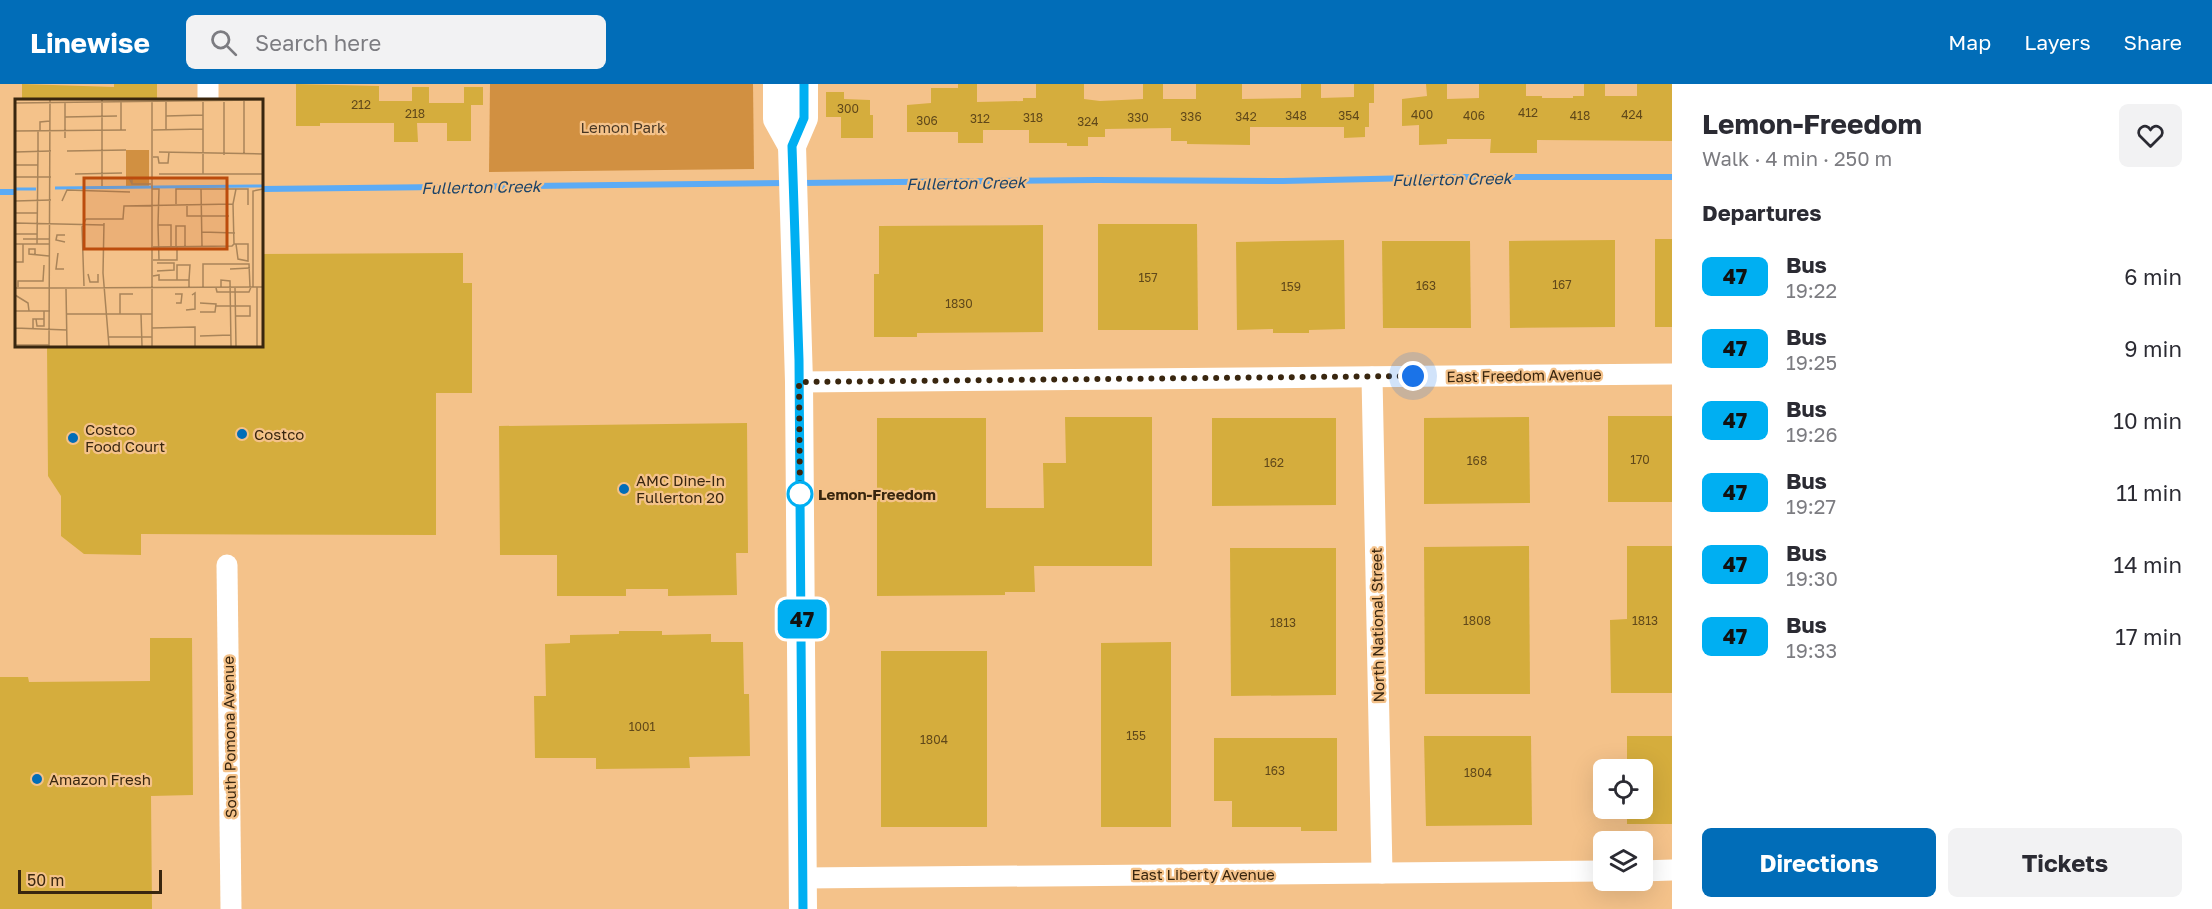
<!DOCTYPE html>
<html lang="en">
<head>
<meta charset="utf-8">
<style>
  :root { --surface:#fff; --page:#f2f2f3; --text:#2b2b33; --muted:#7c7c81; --accent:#016db8 }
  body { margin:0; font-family:"Golos Text",sans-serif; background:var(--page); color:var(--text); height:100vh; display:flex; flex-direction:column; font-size:22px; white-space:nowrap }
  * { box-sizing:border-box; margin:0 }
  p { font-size:20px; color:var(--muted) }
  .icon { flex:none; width:33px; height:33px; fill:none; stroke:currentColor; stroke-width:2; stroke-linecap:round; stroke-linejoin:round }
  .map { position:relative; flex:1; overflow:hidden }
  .details { display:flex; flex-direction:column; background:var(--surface); width:540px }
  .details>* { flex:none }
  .badge { padding:0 12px; border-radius:9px; font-size:21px; line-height:39px }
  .controls { position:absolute; left:1593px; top:675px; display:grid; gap:12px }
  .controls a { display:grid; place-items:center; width:60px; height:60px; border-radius:9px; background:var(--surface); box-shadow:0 6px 24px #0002; font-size:30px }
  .scale { position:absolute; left:18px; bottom:15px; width:144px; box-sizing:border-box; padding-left:6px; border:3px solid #39260f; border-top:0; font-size:16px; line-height:21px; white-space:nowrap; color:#39260f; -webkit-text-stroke:4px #f4c28a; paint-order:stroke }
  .you { position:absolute; width:30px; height:30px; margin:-15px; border:4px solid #fff; border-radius:50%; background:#1a73e8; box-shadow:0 0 0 9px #1a73e833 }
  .map>.badge { position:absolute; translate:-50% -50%; box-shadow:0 0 0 3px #fff }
  h2 { padding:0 30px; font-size:22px; line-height:54px }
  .round { display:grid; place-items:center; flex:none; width:63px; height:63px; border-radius:9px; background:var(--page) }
  .summary { display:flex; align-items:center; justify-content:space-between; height:102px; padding:0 30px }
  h1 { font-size:28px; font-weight:700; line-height:45px }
  .cta { display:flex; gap:12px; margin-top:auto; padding:12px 30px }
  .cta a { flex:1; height:69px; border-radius:9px; background:var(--accent); color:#fff; font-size:24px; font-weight:700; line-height:69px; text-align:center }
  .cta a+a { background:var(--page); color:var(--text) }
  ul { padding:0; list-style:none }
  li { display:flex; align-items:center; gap:18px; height:72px; padding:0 30px }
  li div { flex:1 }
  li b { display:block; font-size:22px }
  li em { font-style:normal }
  li .badge { min-width:66px; font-weight:700; text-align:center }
  header { display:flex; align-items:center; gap:36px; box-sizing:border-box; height:84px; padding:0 30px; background:var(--accent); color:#fff }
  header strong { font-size:28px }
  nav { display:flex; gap:33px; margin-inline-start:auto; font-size:21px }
  .search { width:420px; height:54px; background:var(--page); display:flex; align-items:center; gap:15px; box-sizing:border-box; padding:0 21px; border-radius:9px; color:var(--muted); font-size:22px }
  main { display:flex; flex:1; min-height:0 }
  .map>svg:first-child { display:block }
  .green { fill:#d19041 }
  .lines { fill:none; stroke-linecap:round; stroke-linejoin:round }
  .stream { stroke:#5cabf5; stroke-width:6 }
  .building { fill:#d5ad3d }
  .street { stroke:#fff; stroke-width:21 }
  .secondary { stroke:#fff; stroke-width:28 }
  .line-casing { stroke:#fff; stroke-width:14 }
  .line { stroke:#00aff2; stroke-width:9 }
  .walk { stroke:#39260f; stroke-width:6; stroke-dasharray:0 10.8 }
  .poi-dot { fill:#016db8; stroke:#f4c28a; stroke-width:2 }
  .stop-dot { fill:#fff; stroke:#00aff2; stroke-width:3 }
  .labels { text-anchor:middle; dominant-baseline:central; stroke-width:4.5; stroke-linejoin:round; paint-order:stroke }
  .number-label { font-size:12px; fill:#60481a }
  .park-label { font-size:15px; fill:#473623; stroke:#f4c28a }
  .street-label { font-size:15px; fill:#39260f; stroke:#f4c28a }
  .poi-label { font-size:15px; fill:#39260f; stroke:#f4c28a; text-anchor:start }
  .stop-label { font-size:15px; font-weight:bold; fill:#39260f; stroke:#f4c28a; text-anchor:start }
  .water-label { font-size:16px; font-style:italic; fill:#1a4369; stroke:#f4c28a }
  .inset-river { fill:none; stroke:#5cabf5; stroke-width:3 }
  .inset-road { fill:none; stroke:#a98459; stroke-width:1.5 }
  .view { fill:#bc4c0d; fill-opacity:0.15; stroke:#bc4c0d; stroke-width:3 }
  .inset-edge { fill:none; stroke:#39260f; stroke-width:3 }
</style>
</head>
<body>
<header>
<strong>Linewise</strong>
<div class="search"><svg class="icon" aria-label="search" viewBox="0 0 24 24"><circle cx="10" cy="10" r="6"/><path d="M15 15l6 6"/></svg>Search here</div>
<nav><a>Map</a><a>Layers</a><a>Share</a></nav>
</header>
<main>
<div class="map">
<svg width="1672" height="825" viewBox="0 0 1672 825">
  <rect width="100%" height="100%" fill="#f4c28a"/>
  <polygon class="green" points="490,0 753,0 754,85 489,88"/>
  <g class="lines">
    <g class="stream">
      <polyline points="800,99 1097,96 1283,97 1458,93 1672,93"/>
      <polyline points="261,105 786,99"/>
      <polyline points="0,108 16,108"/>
    </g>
  </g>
  <g class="building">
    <polygon points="22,0 114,3 114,0 157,0 157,16 22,16"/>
    <polygon points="296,0 379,2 379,17 412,17 412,3 429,3 429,19 464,19 464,3 483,3 483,21 471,21 471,57 447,57 447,39 417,39 418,58 394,58 394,39 320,39 320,42 296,42"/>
    <polygon points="958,0 977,0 977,18 1023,17 1023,14 1036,14 1036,0 1084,0 1084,15 1100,17 1143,15 1143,0 1163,0 1163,15 1196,15 1196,0 1242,0 1242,15 1301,14 1301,0 1321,0 1321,14 1354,13 1354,0 1374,0 1374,19 1369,19 1369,43 1365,43 1365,53 1344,54 1344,43 1250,43 1250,61 1187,60 1187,57 1171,57 1171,44 1105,45 1105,53 1088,53 1088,62 1067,62 1067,59 1029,59 1029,46 983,46 983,59 958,59 958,48 907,48 907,21 931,19 931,4 958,4"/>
    <polygon points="1426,0 1447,0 1447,15 1479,14 1479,0 1526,0 1526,12 1542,12 1542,14 1573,14 1573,12 1584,12 1584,0 1605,0 1605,12 1637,12 1637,0 1672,0 1672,57 1537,56 1537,69 1490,69 1491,55 1447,55 1447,60 1419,61 1419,41 1402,42 1402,15 1427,12"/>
    <polygon points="826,8 844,8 844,15 870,16 870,31 873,31 873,54 841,54 841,33 826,33"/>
    <polygon points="1098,140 1197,140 1198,246 1098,246"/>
    <polygon points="1043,141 1043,248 917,249 917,253 874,253 874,190 879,190 879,142"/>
    <rect x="1655" y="155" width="17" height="88"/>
    <polygon points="1344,156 1345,245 1309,246 1309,249 1273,249 1273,245 1237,246 1236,158"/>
    <polygon points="1615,156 1615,243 1510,244 1509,157"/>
    <polygon points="1382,157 1470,157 1471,244 1383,244"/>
    <polygon points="463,169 463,199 472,199 472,309 436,309 436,451 141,450 141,471 84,470 61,452 61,412 48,392 47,261 261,261 261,170"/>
    <rect x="1608" y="332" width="64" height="86"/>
    <polygon points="1065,333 1152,333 1152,482 1034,482 1035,508 1005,508 1005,511 877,512 877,334 986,334 986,424 1044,424 1043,379 1066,379"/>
    <polygon points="1529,333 1530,419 1424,420 1424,334"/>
    <polygon points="1212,334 1336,334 1336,421 1212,422"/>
    <polygon points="747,339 748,469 736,469 737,511 668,512 668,505 626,505 626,512 557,512 557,471 500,471 499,342"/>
    <polygon points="1529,462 1530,610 1425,610 1424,463"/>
    <polygon points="1627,462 1672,462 1672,609 1611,609 1610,536 1627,535"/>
    <polygon points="1230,464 1336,464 1336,611 1231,612"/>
    <polygon points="619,547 662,547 662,551 711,550 711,558 743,558 744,610 749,610 750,672 689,673 690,684 596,685 596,674 535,674 534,612 546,612 545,560 570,559 570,551 619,550"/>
    <polygon points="150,554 192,554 193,711 151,712 152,825 0,825 0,593 28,593 29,598 150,597"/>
    <polygon points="1171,558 1171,743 1101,743 1101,559"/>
    <rect x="881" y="567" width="106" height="176"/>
    <polygon points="1424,652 1531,652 1532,741 1426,742"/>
    <polygon points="1627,652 1672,652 1672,740 1627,740 1627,724 1642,724 1642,686 1627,686"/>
    <polygon points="1214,654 1337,654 1337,747 1301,747 1301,743 1232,743 1232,717 1214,717"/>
  </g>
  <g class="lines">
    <g class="street">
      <polyline points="208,16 208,0"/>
      <polyline points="1372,293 1382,789"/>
      <polyline points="799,298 1672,290"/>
      <polyline points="227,481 231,825"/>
      <polyline points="1642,787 1672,786"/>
      <polyline points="803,794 1604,787"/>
    </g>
    <g class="secondary">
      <polyline points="777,0 777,35 792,62"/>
      <polyline points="803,825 799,298 792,62 804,34 804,0"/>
    </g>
  </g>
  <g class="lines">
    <g class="line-casing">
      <polyline id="line" points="803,825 799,276 792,62 804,34 804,0"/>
    </g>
    <use href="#line" class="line"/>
    <polyline class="walk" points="800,410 799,298 1413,292"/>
  </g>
  <g class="poi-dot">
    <circle cx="242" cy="350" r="6"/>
    <circle cx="73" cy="354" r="6"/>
    <circle cx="624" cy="405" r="6"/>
    <circle cx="37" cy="695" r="6"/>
  </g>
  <circle class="stop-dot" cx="800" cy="410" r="12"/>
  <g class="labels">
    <g class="number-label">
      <text x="361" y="20">212</text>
      <text x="848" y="24">300</text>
      <text x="1528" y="28">412</text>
      <text x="415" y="29">218</text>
      <text x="1422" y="30">400</text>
      <text x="1632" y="30">424</text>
      <text x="1296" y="31">348</text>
      <text x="1349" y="31">354</text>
      <text x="1474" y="31">406</text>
      <text x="1580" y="31">418</text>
      <text x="1191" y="32">336</text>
      <text x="1246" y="32">342</text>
      <text x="1033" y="33">318</text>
      <text x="1138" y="33">330</text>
      <text x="980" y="34">312</text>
      <text x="927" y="36">306</text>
      <text x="1088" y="37">324</text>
      <text x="1148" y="193">157</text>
      <text x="1562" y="200">167</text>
      <text x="1426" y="201">163</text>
      <text x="1291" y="202">159</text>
      <text x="959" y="219">1830</text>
      <text x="1640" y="375">170</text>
      <text x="1477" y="376">168</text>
      <text x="1274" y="378">162</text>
      <text x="1477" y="536">1808</text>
      <text x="1645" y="536">1813</text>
      <text x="1283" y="538">1813</text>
      <text x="642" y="642">1001</text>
      <text x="1136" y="651">155</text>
      <text x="934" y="655">1804</text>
      <text x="1275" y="686">163</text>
      <text x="1478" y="688">1804</text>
    </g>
    <g class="park-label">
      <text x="623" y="43">Lemon Park</text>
    </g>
    <g class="street-label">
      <text transform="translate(1524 291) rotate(-1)">East Freedom Avenue</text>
      <text transform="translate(1377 541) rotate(-91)">North National Street</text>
      <text transform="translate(229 653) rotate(-91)">South Pomona Avenue</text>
      <text x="1203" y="790">East Liberty Avenue</text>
    </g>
    <g class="poi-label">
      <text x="85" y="345">Costco<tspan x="85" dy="17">Food Court</tspan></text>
      <text x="254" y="350">Costco</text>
      <text x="636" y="396">AMC Dine-In<tspan x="636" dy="17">Fullerton 20</tspan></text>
      <text x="49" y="695">Amazon Fresh</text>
    </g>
    <g class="stop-label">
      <text x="818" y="410">Lemon-Freedom</text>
    </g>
    <g class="water-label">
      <text transform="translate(1452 95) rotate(-1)">Fullerton Creek</text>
      <text transform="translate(966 99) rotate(-1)">Fullerton Creek</text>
      <text transform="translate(481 103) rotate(-1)">Fullerton Creek</text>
    </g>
  </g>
  <g transform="translate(15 15)">
    <rect width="248" height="248" fill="#f4c28a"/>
    <path d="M 111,51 L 134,51 L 134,87 L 111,87 Z" fill="#d19041"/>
    <path class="inset-river" d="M 40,89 L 248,87M 0,90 L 21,90"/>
    <path class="inset-road" d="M 106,3 L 106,31M 0,4 L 248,1M 151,17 L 188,16M 50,18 L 102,17M 151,30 L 151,3M 138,31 L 188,30M 0,32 L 111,31M 25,32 L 25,23 L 35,22M 50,39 L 50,4M 23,52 L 23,32M 52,52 L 111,51M 0,53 L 36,52M 144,53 L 248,55M 229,55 L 229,1M 209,56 L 209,1M 138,58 L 143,58 L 144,64 L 153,64 L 154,53M 0,66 L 23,66M 60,75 L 107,74M 144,75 L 248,75M 188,75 L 188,1M 0,78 L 36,78M 117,85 L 114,79 L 117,79 L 117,85 L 136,85M 87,87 L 87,0M 137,90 L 144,90 L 143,126 L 156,126 L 156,147M 186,90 L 187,147M 221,90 L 233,90 L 233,106M 0,102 L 36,101M 47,102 L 52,91 L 115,93M 161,105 L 161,90 L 221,90 L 218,105M 172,105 L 172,117 L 214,117M 218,105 L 219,145M 0,114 L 23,114M 0,124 L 89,126M 187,133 L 220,134M 0,135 L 22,135M 50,136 L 42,136 L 41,141 L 50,143M 8,140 L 34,140M 0,145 L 34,145M 0,145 L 0,124M 22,145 L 23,52M 161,147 L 161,127 L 170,127 L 170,147M 138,148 L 217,147 L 219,145 L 233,145 L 233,162 L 223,160 L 221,145M 43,154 L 41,170 L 49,170M 20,155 L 20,150 L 14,150 L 14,155 L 34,157M 138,161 L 144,161 L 143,126M 144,161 L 162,161 L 162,147M 0,163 L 8,163 L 8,145M 215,170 L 235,169M 142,172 L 159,171 L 159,164 L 142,164M 88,174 L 94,247M 88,174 L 89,124M 73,175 L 75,183 L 83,183 L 83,175M 138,177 L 144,176 L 144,181 L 174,181 L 174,188M 162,181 L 162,166 L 175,166 L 174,181M 69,187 L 67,128 L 71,120 L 108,120 L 109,107 L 218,105M 3,188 L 3,182 L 28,182 L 29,166M 188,188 L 188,165 L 234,165 L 235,188M 206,188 L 206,181 L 215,182 L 216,247M 220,188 L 221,247M 238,188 L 238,92 L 248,90M 0,189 L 38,189M 38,189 L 248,188M 201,189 L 202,193 L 234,193 L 236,188M 51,190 L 52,247M 160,195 L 167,195 L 166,204 L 161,204M 0,196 L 13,204 L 14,212M 185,204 L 201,205 L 200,213 L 185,213M 201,207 L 235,207 L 235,217 L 221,217M 171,211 L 180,210 L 180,194 L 177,196M 0,212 L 35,212M 51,215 L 137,215M 105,215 L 105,195 L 118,195M 126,215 L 127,247M 21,220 L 22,227 L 29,227 L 29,219M 0,227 L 0,247M 0,229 L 52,231M 18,229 L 18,220 L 29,220 L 29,212M 137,229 L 180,228 L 180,247M 185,237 L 216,236M 94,238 L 137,238M 0,246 L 34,246M 34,247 L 35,0M 137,247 L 137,2M 242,247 L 242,188"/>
    <path class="view" d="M 69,79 L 212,79 L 212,150 L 69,150 Z"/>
    <rect width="248" height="248" class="inset-edge"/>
  </g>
</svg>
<div class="controls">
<a><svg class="icon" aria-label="locate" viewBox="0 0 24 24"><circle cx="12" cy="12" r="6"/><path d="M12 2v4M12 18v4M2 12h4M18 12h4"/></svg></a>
<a><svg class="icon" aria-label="layers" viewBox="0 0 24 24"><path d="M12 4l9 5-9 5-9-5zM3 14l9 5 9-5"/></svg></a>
</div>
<div class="scale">50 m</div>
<div class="you" style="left:1413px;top:292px"></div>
<b class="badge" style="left:802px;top:535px;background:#00aff2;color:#111">47</b>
</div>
<section class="details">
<div class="summary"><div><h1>Lemon-Freedom</h1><p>Walk · 4 min · 250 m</p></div><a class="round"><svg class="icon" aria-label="heart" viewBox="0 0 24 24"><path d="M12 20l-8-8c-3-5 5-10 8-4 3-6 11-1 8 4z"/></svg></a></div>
<h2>Departures</h2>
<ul>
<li><span class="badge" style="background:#00aff2;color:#111">47</span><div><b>Bus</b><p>19:22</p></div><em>6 min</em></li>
<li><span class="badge" style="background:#00aff2;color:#111">47</span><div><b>Bus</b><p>19:25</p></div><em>9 min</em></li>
<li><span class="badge" style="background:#00aff2;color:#111">47</span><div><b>Bus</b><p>19:26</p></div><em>10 min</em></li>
<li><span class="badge" style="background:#00aff2;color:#111">47</span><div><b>Bus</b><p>19:27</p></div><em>11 min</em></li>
<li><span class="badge" style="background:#00aff2;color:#111">47</span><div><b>Bus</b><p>19:30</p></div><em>14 min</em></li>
<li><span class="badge" style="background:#00aff2;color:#111">47</span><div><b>Bus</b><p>19:33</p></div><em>17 min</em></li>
</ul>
<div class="cta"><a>Directions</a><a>Tickets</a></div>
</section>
</main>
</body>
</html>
